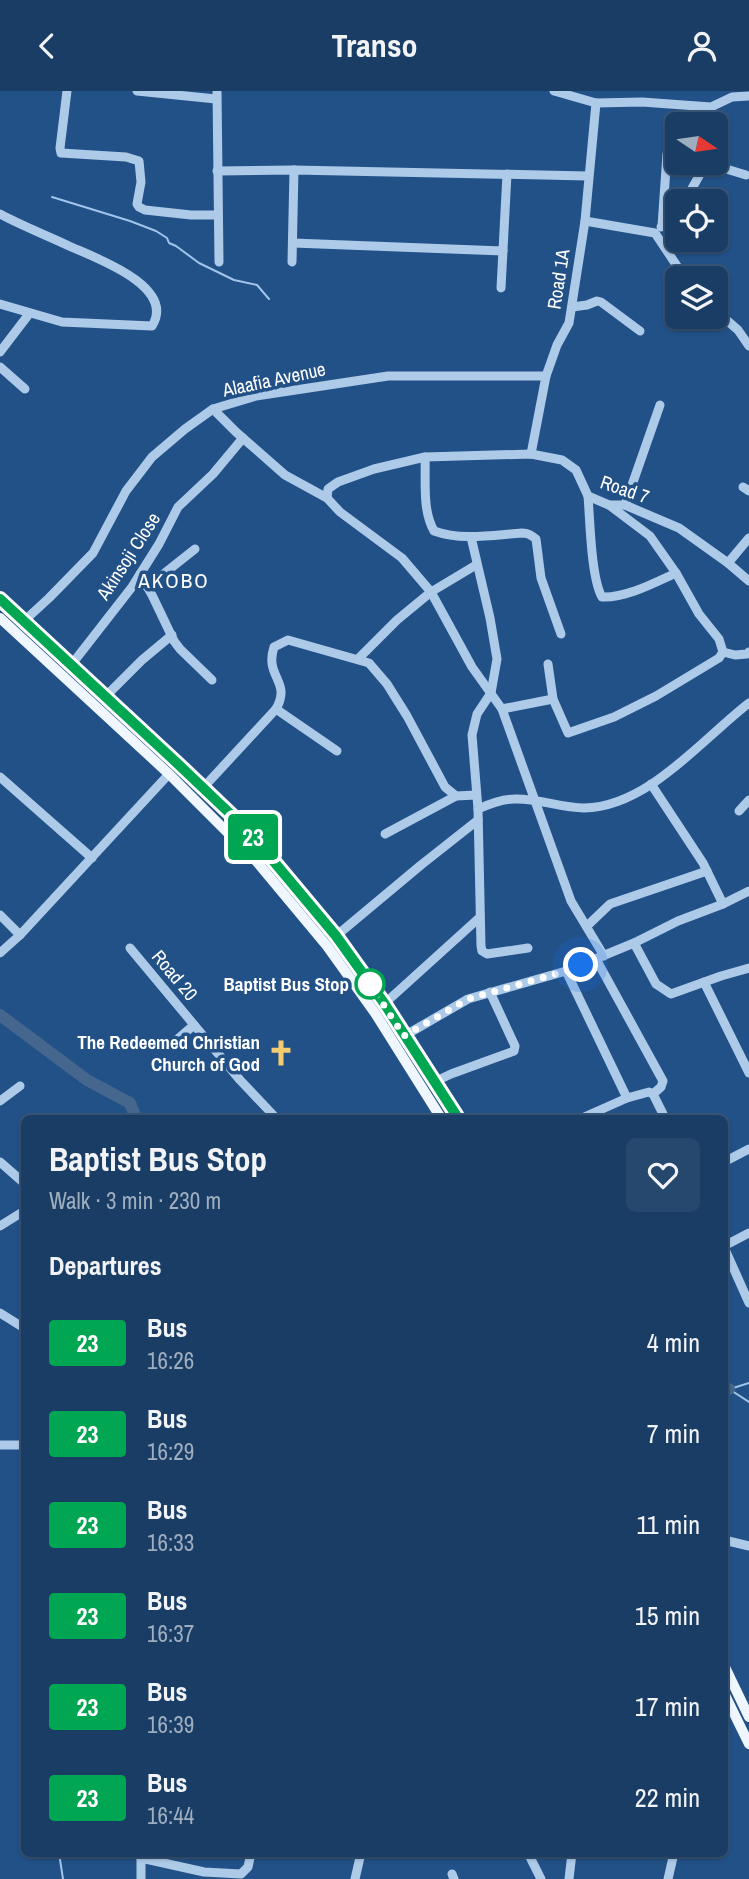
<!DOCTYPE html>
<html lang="en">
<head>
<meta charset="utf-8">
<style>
  :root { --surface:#1a3d65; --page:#27486e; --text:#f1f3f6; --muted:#9faebf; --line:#385679 }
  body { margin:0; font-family:"Archivo Narrow",sans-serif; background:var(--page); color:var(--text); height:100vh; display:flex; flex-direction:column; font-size:26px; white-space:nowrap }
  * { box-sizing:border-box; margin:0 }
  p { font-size:23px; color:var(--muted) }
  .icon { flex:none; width:38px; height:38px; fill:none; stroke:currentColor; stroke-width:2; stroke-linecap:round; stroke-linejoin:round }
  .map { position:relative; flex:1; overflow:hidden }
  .details { position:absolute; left:21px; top:1024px; width:707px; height:742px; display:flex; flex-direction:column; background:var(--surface); border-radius:10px; box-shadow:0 2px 5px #0004,0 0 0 2px var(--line) }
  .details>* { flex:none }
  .badge { padding:0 14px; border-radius:5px; font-size:24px; line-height:46px }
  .needle { width:46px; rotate:103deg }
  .buttons { position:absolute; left:665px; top:21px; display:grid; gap:14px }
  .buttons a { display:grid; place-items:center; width:63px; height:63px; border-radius:10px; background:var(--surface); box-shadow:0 2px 5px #0004,0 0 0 2px var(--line); font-size:35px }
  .you { position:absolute; width:35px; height:35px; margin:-18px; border:5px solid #fff; border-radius:50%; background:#1a73e8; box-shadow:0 0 0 10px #1a73e833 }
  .map>.badge { position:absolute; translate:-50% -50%; box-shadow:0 0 0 4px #fff }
  h2 { padding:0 28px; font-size:26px; line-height:63px }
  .round { display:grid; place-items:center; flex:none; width:74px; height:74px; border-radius:10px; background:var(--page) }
  .summary { display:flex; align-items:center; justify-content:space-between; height:119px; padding:0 28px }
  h1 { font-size:33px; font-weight:800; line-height:52px }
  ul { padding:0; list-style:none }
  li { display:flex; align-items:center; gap:21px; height:91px; padding:0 28px }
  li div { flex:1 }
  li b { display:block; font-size:26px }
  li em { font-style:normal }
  li .badge { min-width:77px; font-weight:700; text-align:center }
  header { display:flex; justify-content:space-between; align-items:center; height:91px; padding:0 28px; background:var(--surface); font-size:32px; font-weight:800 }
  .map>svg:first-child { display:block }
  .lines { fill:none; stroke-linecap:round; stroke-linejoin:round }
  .stream { stroke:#a1c5ea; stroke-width:2 }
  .river { stroke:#45678d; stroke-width:12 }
  .minor { stroke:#adcae9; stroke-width:9 }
  .major { stroke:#f0f6fe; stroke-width:10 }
  .line-casing { stroke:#fff; stroke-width:16 }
  .line { stroke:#00a651; stroke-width:10 }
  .walk { stroke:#fff; stroke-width:7; stroke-dasharray:0 12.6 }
  .stop-dot { fill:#fff; stroke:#00a651; stroke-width:3.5 }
  .labels { text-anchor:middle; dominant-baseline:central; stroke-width:7; stroke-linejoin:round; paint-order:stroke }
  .street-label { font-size:19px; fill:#fff; stroke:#225187 }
  .stop-label { font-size:19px; font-weight:bold; fill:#fff; stroke:#225187; text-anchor:end }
  .poi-label { font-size:19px; font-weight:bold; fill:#fff; stroke:#225187; text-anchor:end }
  .neighbourhood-label { font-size:21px; letter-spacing:2px; fill:#fff; stroke:#225187 }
</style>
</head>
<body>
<header><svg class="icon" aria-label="back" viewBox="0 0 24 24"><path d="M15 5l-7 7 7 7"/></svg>Transo<svg class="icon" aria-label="person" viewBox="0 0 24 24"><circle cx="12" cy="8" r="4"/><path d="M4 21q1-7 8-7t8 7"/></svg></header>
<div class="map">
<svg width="749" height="1788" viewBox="0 0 749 1788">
  <rect width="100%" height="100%" fill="#225187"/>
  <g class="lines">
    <g class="stream">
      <polyline points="52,106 130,130 156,140 167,147 169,152 176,155 199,172 234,189 257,194 269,208"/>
      <polyline points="729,1298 749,1311"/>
      <polyline points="730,1298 749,1292"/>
      <polyline points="59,1762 63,1788"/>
    </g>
    <g class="river">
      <polyline points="0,924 87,989 130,1012 136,1027"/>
      <polyline points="724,1298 729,1298"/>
    </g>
    <g class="minor">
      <polyline points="67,0 60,57 61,62 126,66 139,70 141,91 137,113 139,116 145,119 191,124 217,124"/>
      <polyline points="137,0 216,8"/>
      <polyline points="217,0 219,171"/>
      <polyline points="554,0 596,12 642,11 711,16 732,6 749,5"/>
      <polyline points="217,80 294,79 588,85"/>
      <polyline points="685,110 704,76 723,77 746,84"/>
      <path d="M 0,123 C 22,135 46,144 69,155 C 93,166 177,195 152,235 L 62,231 L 0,213"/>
      <polyline points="585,130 655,142 685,187"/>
      <polyline points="662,135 667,63"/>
      <polyline points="661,136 677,121"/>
      <polyline points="293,152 503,160"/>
      <polyline points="292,171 294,79"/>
      <polyline points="501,197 507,83"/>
      <polyline points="572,216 587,214 597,210 601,211 640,240"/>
      <polyline points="716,220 738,239 749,255"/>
      <polyline points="0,261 29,223"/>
      <polyline points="0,276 25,298"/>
      <polyline points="213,318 236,341 285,384 327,407 340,421 402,467 431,501 472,576 502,618 571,810 604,865"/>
      <polyline points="531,363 546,285 557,254 569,232 585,130 596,12"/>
      <path d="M 425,366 C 426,390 422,419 434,440 C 462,450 493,444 522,442 C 528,442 531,444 536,448 L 541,487 L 561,543"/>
      <polyline points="743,396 749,400"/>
      <path d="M 588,405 C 590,429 591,487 602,506 C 626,507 654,492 676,482"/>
      <polyline points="327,407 328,398 338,391 374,378 425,366 531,363 562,369 576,379 588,405 609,414 625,414 679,437 728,472 749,490"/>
      <polyline points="625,414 660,314"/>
      <polyline points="471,446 490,527 497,568 491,602 477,623 472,644 478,718 481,855 482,860 487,863 528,857"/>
      <polyline points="728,472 749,447"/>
      <polyline points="140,483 152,504 174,550 180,558 212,589"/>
      <polyline points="147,496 195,458"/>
      <polyline points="24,530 49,507 93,462 126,400 152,366 185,338 213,318 256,305 388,285 546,285"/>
      <polyline points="723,561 735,564 747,563 749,561"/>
      <polyline points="358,568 397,529 431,501 476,474"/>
      <polyline points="72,573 132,496 159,453 178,416 213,383 243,347"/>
      <polyline points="548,573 553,608 568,642 614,626 656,605 719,567 723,561 719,548 699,523 676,482 650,445 609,414"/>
      <polyline points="106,605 142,569 172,544"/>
      <polyline points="276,618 337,660"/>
      <polyline points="502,618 553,608"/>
      <polyline points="0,686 92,767"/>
      <polyline points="651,693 703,772 723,813"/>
      <path d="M 203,697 L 276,618 C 292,590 264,586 274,556 L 288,549 L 369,572 L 387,593 L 407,625 L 445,696 L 456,705 L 476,704"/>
      <path d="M 478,718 C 489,713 501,708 514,708 C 538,707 560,717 584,717 C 648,716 702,648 749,612"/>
      <polyline points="739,720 749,709"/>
      <polyline points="385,743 456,705"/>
      <polyline points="0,824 20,844"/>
      <polyline points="587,835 610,813 707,780"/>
      <polyline points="336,845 421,774 478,729"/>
      <polyline points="634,852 656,893 671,903 721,885 749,877"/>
      <polyline points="130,857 240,989 276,1027"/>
      <polyline points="0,862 20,844 169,683"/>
      <polyline points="596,868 663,990 661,996 653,1003"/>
      <polyline points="566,880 627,1007"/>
      <polyline points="704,891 749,982"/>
      <polyline points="384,913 479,827"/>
      <polyline points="404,945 468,908 566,880 634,852 678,830 723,813 749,800"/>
      <polyline points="172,953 194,934"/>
      <polyline points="434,991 451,983 514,960 515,955 490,901"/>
      <polyline points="0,1010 20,995"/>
      <polyline points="582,1027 627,1007 649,1001 653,1003 665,1027"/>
      <polyline points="0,1071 24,1092"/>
      <polyline points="724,1071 749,1058"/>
      <polyline points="0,1135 24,1120"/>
      <polyline points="724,1155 749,1142"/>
      <polyline points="724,1156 749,1212"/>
      <polyline points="0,1222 24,1237"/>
      <polyline points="0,1354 24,1354"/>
      <polyline points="724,1449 749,1455"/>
      <polyline points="528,1762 541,1788"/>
      <polyline points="141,1767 204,1781 241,1783 248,1776 251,1762"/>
      <polyline points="452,1783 454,1788"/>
      <polyline points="141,1788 141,1764"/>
      <polyline points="355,1788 361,1762"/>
      <polyline points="569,1788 572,1762"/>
      <polyline points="668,1788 674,1762"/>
    </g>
    <g class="major">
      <polyline points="0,508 178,673 241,733 265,760 336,845 384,913 458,1027"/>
      <polyline points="0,527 169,683 257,771 327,855 375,922 441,1027"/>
      <polyline points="724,1574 749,1626"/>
      <polyline points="724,1602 749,1653"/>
    </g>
  </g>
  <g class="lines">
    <g class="line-casing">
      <polyline id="line" points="0,508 178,673 241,733 265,760 336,845 384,912 458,1027"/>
    </g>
    <use href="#line" class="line"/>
    <polyline class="walk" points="370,893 404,945 468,908 566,880 581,874"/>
  </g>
  <defs>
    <g id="church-bare" transform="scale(2.1)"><path d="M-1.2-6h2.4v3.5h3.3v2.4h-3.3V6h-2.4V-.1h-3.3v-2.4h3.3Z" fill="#f5cb6f" stroke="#225187" stroke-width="2.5" paint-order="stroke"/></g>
  </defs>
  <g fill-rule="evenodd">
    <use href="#church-bare" x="281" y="962"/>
  </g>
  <circle class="stop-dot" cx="370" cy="893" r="14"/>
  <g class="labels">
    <g class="street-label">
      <text transform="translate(558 188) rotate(-81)">Road 1A</text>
      <text transform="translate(274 288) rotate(-12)">Alaafia Avenue</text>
      <text transform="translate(625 398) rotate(19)">Road 7</text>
      <text transform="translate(128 465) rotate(-57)">Akinsoji Close</text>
      <text transform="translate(175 884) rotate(50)">Road 20</text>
    </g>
    <g class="stop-label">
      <text x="349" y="893">Baptist Bus Stop</text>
    </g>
    <g class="poi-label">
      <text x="260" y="951">The Redeemed Christian<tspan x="260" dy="22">Church of God</tspan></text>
    </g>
    <g class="neighbourhood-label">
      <text x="174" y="489">AKOBO</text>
    </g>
  </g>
</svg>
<div class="buttons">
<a><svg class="needle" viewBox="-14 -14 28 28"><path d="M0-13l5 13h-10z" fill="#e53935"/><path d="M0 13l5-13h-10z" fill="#9faebf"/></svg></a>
<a><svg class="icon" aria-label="locate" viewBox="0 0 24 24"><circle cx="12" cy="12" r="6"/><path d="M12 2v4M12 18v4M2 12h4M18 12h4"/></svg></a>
<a><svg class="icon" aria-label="layers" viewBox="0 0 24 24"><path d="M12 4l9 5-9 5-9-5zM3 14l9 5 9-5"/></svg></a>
</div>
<div class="you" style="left:581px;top:874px"></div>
<b class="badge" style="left:253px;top:746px;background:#00a651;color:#fff">23</b>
<section class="details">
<div class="summary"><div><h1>Baptist Bus Stop</h1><p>Walk · 3 min · 230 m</p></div><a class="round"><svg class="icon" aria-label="heart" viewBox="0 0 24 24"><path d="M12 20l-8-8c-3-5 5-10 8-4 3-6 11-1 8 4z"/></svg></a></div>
<h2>Departures</h2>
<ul>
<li><span class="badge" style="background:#00a651;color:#fff">23</span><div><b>Bus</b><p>16:26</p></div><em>4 min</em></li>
<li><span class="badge" style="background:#00a651;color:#fff">23</span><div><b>Bus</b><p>16:29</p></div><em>7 min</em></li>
<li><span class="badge" style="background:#00a651;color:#fff">23</span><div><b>Bus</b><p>16:33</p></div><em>11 min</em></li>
<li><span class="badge" style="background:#00a651;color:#fff">23</span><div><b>Bus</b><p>16:37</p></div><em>15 min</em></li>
<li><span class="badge" style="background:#00a651;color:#fff">23</span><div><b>Bus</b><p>16:39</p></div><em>17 min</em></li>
<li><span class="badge" style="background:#00a651;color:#fff">23</span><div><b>Bus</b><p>16:44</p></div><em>22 min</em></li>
</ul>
</section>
</div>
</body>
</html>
